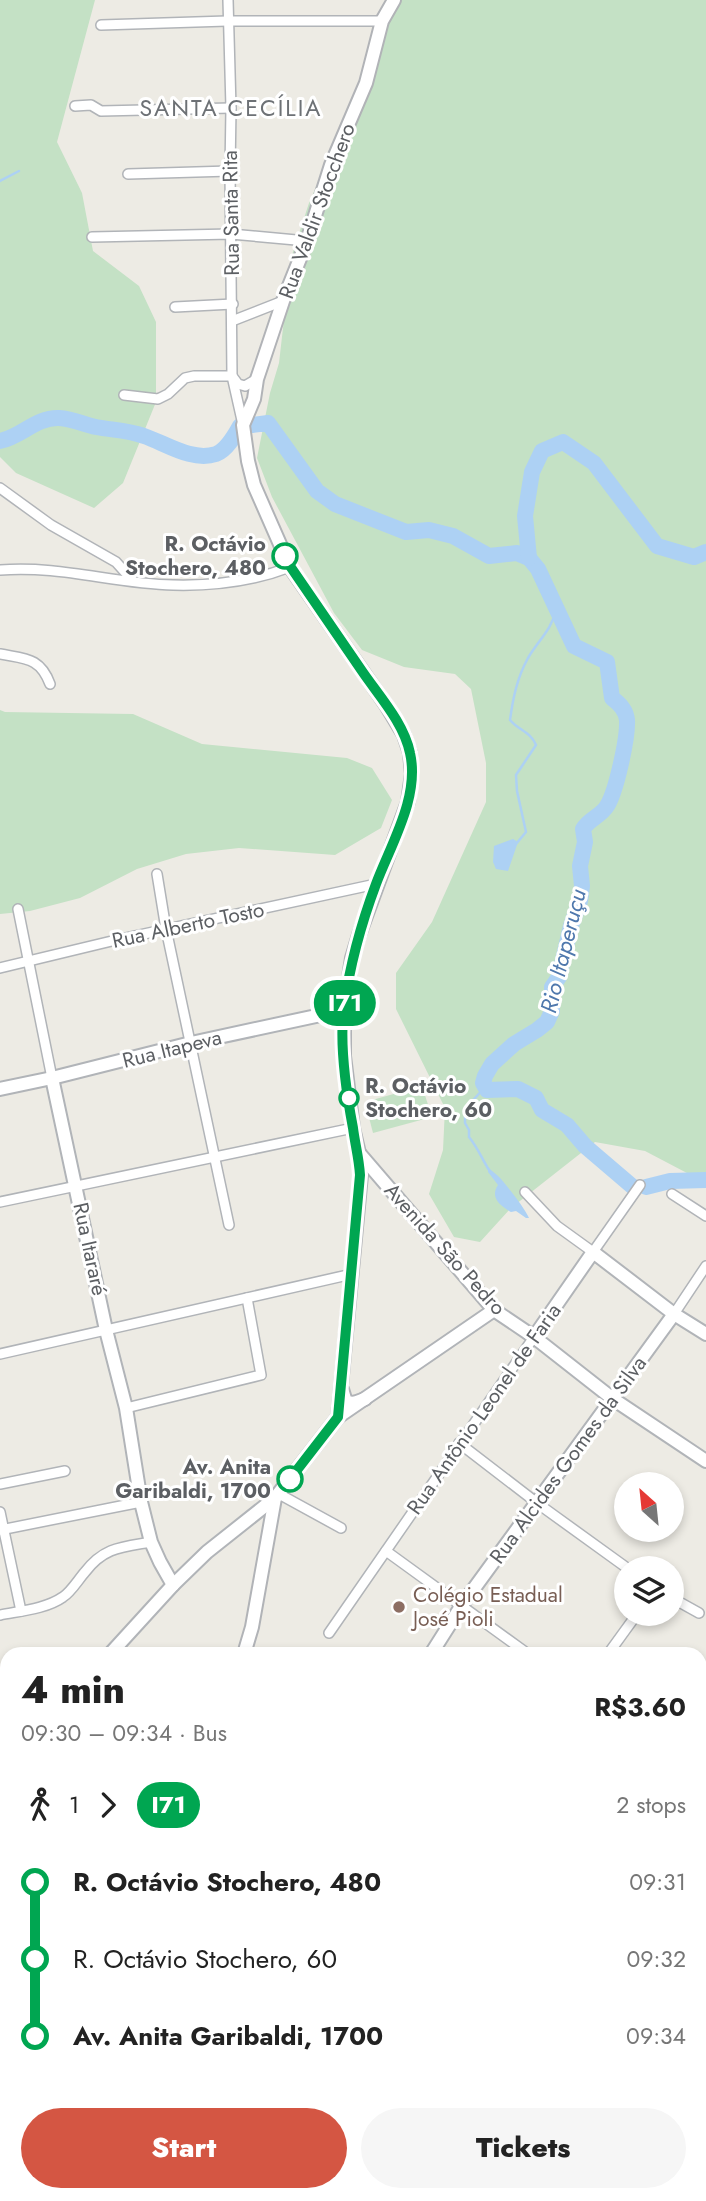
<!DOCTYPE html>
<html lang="en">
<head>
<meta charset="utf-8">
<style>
  :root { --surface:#fff; --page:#f6f6f6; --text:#222; --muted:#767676; --accent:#d45643 }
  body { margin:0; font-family:Jost,sans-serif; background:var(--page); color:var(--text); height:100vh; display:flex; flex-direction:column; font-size:26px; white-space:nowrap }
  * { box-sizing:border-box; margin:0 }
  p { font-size:23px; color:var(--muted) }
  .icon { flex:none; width:38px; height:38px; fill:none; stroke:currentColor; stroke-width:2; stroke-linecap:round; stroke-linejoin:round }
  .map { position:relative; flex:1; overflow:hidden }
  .panel { position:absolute; left:0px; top:1647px; width:707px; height:555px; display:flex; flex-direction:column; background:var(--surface); border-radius:21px 21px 0 0; box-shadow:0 4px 10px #0003 }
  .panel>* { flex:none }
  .badge { padding:0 14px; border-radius:23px; font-size:24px; line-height:46px }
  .needle { width:46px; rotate:333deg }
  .controls { position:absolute; left:614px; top:1472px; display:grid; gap:14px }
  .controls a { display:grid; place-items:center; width:70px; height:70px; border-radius:50%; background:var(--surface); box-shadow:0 4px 10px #0003; font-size:35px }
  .map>.badge { position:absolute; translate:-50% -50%; box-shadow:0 0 0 4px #fff }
  .legs { display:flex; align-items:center; gap:10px; height:77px; padding:0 21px; font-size:23px }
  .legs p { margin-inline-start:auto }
  .head { display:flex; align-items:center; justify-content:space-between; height:119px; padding:0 21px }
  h1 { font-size:38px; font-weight:800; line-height:52px }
  .cta { display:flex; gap:14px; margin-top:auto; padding:14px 21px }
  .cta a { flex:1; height:80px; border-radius:42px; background:var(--accent); color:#fff; font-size:28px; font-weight:800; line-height:80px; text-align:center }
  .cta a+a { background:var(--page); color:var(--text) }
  ul { padding:0 21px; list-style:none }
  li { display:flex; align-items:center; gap:24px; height:77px; font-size:26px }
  li i { display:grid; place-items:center; width:10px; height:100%; margin:0 9px; background:currentColor }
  li i::after { content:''; width:18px; height:18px; margin:-9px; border:5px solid; border-radius:50%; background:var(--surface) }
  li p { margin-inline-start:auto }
  li:first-child i { background:linear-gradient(#0000 50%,currentColor 0) }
  li:last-child i { background:linear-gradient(currentColor 50%,#0000 0) }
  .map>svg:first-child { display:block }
  .green { fill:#c4e1c5 }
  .water { fill:#add1f4 }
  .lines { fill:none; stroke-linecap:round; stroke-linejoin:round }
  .stream { stroke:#add1f4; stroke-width:2.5 }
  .river { stroke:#add1f4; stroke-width:16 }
  .minor-casing { stroke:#b1b4b8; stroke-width:12 }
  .tertiary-casing { stroke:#b1b4b8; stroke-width:16 }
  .secondary-casing { stroke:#b1b3b7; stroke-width:16 }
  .minor { stroke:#fff; stroke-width:9 }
  .tertiary { stroke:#fff; stroke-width:12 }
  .secondary { stroke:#fff; stroke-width:12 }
  .line-1-casing { stroke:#fff; stroke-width:16 }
  .line-1 { stroke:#00a651; stroke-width:10 }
  .stop-1-dot { fill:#fff; stroke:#00a651; stroke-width:3.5 }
  .education-dot { fill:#8d6e63; stroke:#fff; stroke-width:2.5 }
  .labels { text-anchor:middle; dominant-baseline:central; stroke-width:6; stroke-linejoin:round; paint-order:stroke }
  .street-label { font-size:21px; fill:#5c5f63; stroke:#fff }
  .stop-label { font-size:21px; font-weight:bold; fill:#5c5f63; stroke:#fff; text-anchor:end }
  .education-label { font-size:21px; fill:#785e54; stroke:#fff; text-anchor:start }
  .neighbourhood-label { font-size:23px; letter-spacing:2px; fill:#6d7175; stroke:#fff }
  .water-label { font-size:23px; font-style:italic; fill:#4f78ad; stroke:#fff }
</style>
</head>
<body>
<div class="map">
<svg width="706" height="2201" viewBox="0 0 706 2201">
  <rect width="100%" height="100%" fill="#edebe4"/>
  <g class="green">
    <polygon points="0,0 95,0 57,142 82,193 93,251 139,286 156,322 156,402 123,483 94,508 16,473 0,457"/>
    <polygon points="397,0 706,0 706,1183 645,1151 595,1142 511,1208 480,1242 454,1237 429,1194 443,1150 445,1108 396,1009 396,973 432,922 486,802 486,763 471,689 455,674 404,667 362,650 334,613 272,497 257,458 270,393 279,363 291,258 309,203"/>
    <polygon points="0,710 5,712 133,714 202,744 347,758 372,768 392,800 381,828 335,855 239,848 186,854 137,869 80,898 30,911 0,914"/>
    <polygon points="422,1086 432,1117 373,1133 365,1102"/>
  </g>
  <g class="water">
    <polygon points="513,839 518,842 508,871 496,869 493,862 494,846"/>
    <path d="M 488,1167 C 492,1172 497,1174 501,1179 C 508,1187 526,1210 529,1218 L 526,1218 L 516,1211 L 511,1212 C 499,1205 490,1197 498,1185 L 488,1172 Z"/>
  </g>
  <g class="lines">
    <g class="stream">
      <polyline points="0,181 19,171"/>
      <path d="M 516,844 L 526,832 L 517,791 L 516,775 L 536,745 C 531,732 518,730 510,720 C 513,698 517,678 528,658 C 538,641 552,629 556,610"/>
      <path d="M 485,1087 L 465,1109 L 465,1123 L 469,1130 L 469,1137 C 478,1148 482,1159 489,1170"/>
    </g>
    <g class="river">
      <path d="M 252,425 L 268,423 L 317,491 L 335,504 L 406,532 L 429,530 L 453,536 L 489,556 L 517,553 L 529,558 L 538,569 L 574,646 L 607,662 L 612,698 C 620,704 626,710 627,720 C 628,738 616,792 607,806 C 601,816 589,819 583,829 L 585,842 L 580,866 L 582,886 L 580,901 L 571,926 L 559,977 L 552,987 L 552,1011 L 547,1022 L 537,1030 L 514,1044 L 492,1064 L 485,1076 L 483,1083 L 487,1090 L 518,1089 L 536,1098 L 542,1110 L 567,1125 L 585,1146 L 633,1187"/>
      <path d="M 0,441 C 21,437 36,417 59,418 C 73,419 83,424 96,427 C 112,430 128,430 144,436 C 165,443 192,462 216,454 C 227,450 235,435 240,426"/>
      <polyline points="529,558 525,516 532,472 542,451 563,442 594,463 657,546 694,557 706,552"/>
      <polyline points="646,1187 670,1181 706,1180"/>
    </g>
    <g class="minor-casing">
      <g id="minor">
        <polyline points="228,0 231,108 230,171 232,376 243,425"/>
        <polyline points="101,25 227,21 382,21"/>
        <polyline points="75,106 91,105 101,111 231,108"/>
        <polyline points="128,174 230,171"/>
        <polyline points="92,237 231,234 307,241"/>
        <polyline points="175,307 233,304"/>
        <polyline points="232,321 283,301"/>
        <polyline points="124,395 158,399 168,394 185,378 194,376 232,376 238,384 245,386 257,379"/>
        <polyline points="0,488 51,525 116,562 133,581"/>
        <path d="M 0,570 C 60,565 115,584 173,585 C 212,586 254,581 290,567"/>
        <path d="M 0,654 C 25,659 40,657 50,684"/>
        <polyline points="157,874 166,929 229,1225"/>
        <polyline points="18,909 52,1078"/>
        <polyline points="0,968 116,940 376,884"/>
        <polyline points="525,1192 557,1226 593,1252 640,1185"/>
        <polyline points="672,1194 706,1216"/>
        <polyline points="0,1202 353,1128"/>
        <polyline points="674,1314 706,1266"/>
        <polyline points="0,1354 352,1274"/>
        <polyline points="126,1408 261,1375 247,1298"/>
        <polyline points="459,1443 537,1503 627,1568"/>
        <polyline points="0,1484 65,1471"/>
        <polyline points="279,1494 341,1528"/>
        <polyline points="0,1512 21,1611"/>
        <polyline points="0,1530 141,1502"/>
        <polyline points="386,1551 528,1654"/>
        <polyline points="672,1598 699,1613"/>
        <path d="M 0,1615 C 20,1611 46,1609 63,1597 C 71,1592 78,1580 85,1572 C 104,1547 122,1547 151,1542"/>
        <polyline points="329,1633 534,1337"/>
        <polyline points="608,1654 637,1614"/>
        <polyline points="700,1721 706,1712"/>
        <polyline points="700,1867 706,1872"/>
        <polyline points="2,1941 7,1945"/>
        <polyline points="0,1989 7,1979"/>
        <polyline points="700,2159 706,2163"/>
        <polyline points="242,2194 249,2201"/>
        <polyline points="377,2194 384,2201"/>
      </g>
    </g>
    <g class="tertiary-casing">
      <g id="tertiary">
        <polyline points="52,1078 106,1330 126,1408 141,1502 151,1542 160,1562 173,1585"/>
        <polyline points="0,1089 52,1078 191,1043 344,1010"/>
        <polyline points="359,1153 494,1310 534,1337 613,1399 706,1461"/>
        <polyline points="534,1337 593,1252 674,1314 706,1334"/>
        <polyline points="338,1417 494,1310"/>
        <polyline points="110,1654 173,1585 207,1552 275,1498"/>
        <polyline points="431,1654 462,1605 674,1314"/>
        <polyline points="0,1795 7,1785"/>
        <polyline points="700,1932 706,1927"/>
        <polyline points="0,2048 7,2053"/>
        <polyline points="126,2201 138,2194"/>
      </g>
    </g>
    <g class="secondary-casing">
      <g id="secondary">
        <polyline points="342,1389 346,1402 354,1403 365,1399"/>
        <polyline points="244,1654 252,1627 275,1498 338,1417 361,1175 359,1153 353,1128 344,1056 344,1010 352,958 359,935 408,802 412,774 410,753 404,735 386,705 290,567 254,485 248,461 243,425 254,399 257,379 283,301 307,241 331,165 366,83 382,21 394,0"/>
        <polyline points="114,2201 116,2194"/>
      </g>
    </g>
    <use href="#minor" class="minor"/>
    <use href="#tertiary" class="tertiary"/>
    <use href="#secondary" class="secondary"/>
  </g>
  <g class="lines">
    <g class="line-1-casing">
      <path id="line-1" d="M 285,556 L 290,566 C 314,601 338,636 362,671 C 379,696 404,723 410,753 C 420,797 391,844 376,884 C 361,924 350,964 344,1007 C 339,1044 346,1091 353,1128 C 355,1144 359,1158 360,1175 L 338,1417 L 290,1479"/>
    </g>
    <use href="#line-1" class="line-1"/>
  </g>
  <g class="stop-1-dot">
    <circle cx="285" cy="556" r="12"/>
    <circle cx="349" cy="1098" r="9"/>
    <circle cx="290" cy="1479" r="12"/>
  </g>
  <circle class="education-dot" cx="399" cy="1607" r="7"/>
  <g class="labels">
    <g class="street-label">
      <text transform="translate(317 211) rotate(-70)">Rua Valdir Stocchero</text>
      <text transform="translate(231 213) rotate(-91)">Rua Santa Rita</text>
      <text transform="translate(188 925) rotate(-12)">Rua Alberto Tosto</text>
      <text transform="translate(172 1049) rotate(-14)">Rua Itapeva</text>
      <text transform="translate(90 1249) rotate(78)">Rua Itararé</text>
      <text transform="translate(445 1249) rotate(48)">Avenida São Pedro</text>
      <text transform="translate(484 1409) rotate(-55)">Rua Antônio Leonel de Faria</text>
      <text transform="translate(568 1460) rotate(-54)">Rua Alcides Gomes da Silva</text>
    </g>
    <g class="stop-label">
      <text x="266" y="544">R. Octávio<tspan x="266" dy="24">Stochero, 480</tspan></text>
      <text x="365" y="1086" text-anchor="start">R. Octávio<tspan x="365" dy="24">Stochero, 60</tspan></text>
      <text x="271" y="1467">Av. Anita<tspan x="271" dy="24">Garibaldi, 1700</tspan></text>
    </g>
    <g class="education-label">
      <text x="413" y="1595">Colégio Estadual<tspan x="413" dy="24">José Pioli</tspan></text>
    </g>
    <g class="neighbourhood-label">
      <text x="231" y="108">SANTA CECÍLIA</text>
    </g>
    <g class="water-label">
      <text transform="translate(563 951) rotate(-76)">Rio Itaperuçu</text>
    </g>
  </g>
</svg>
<div class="controls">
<a><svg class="needle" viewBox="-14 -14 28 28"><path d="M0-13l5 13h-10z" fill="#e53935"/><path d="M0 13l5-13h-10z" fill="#767676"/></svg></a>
<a><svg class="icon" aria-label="layers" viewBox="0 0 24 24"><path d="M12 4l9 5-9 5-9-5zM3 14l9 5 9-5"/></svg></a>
</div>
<b class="badge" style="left:345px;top:1003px;background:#00a651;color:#fff">I71</b>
<section class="panel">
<div class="head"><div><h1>4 min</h1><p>09:30 – 09:34 · Bus</p></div><b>R$3.60</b></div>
<div class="legs"><svg class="icon" aria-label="walk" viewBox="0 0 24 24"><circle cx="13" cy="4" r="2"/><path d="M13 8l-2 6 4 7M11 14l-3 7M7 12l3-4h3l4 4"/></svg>1<svg class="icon" aria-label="forward" viewBox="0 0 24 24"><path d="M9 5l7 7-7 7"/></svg><b class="badge" style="background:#00a651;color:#fff">I71</b><p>2 stops</p></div>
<ul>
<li><i style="color:#00a651"></i><b>R. Octávio Stochero, 480</b><p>09:31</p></li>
<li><i style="color:#00a651"></i><span>R. Octávio Stochero, 60</span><p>09:32</p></li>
<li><i style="color:#00a651"></i><b>Av. Anita Garibaldi, 1700</b><p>09:34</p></li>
</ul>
<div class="cta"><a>Start</a><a>Tickets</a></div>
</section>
</div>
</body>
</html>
